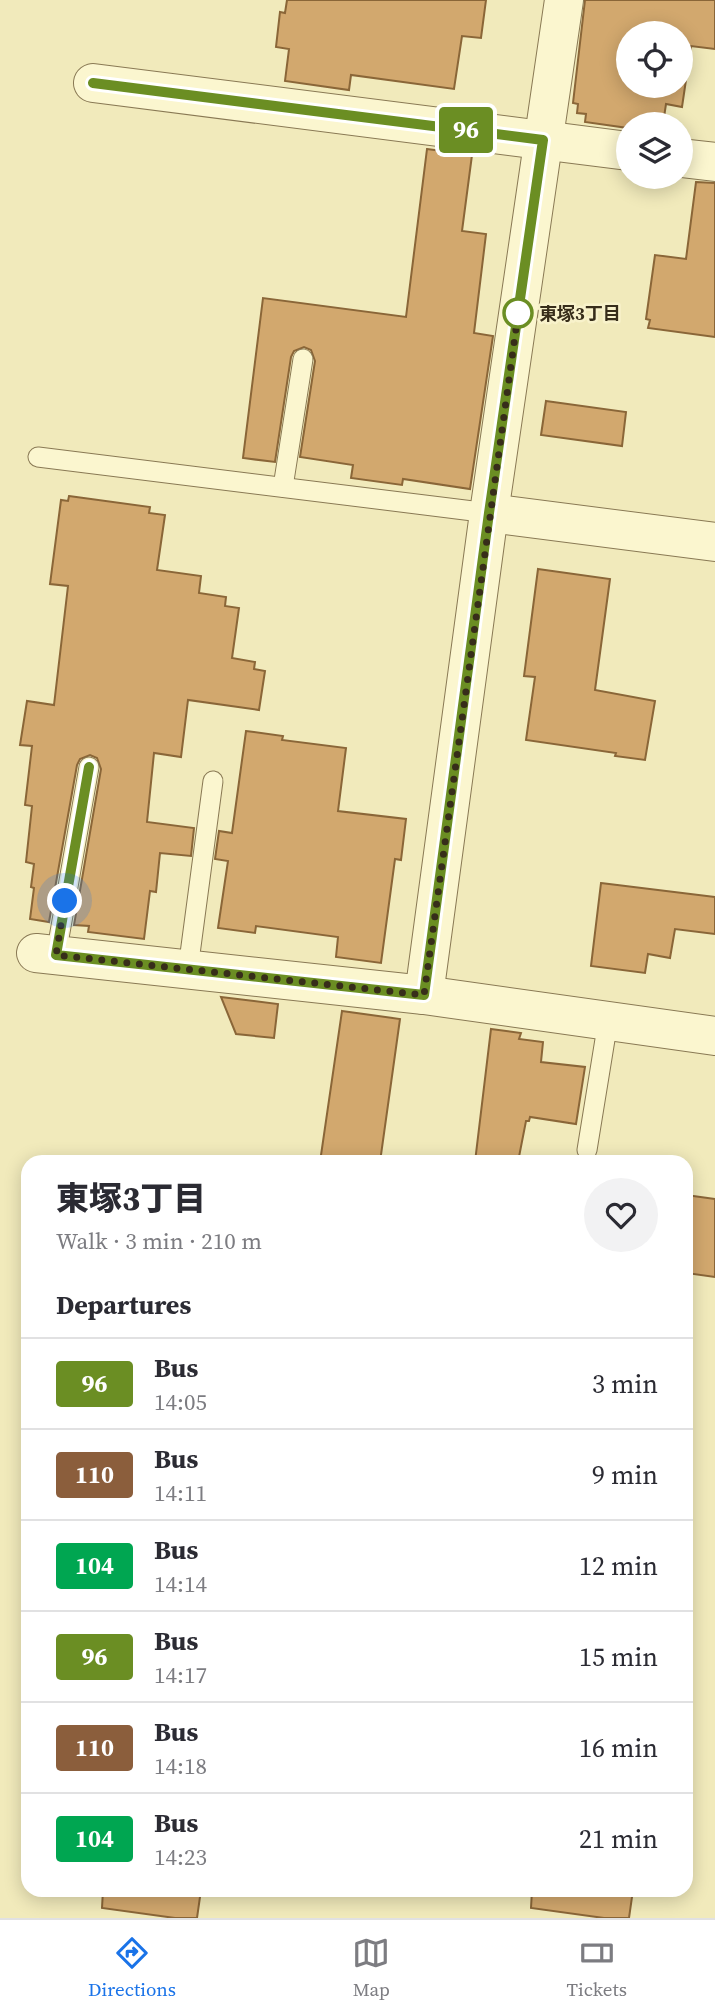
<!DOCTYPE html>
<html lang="en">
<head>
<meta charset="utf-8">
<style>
  :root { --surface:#fff; --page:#f2f2f3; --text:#2b2b33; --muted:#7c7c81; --line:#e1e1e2; --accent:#1a73e8 }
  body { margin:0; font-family:"Source Serif 4","Noto Sans JP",serif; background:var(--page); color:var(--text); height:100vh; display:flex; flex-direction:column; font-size:26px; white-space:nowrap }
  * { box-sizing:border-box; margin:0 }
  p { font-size:23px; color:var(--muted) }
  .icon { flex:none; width:38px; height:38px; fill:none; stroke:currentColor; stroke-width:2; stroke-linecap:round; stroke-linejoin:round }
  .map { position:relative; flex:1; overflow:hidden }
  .panel { position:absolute; left:21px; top:1155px; width:672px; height:742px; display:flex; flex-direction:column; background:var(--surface); border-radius:21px; box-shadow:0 4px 18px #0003 }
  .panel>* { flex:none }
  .badge { padding:0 14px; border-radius:5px; font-size:24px; line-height:46px }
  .fabs { position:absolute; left:616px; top:21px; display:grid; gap:14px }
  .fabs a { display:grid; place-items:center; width:77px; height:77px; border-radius:50%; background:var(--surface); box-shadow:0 4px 18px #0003; font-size:35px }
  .you { position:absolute; width:35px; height:35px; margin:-18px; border:5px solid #fff; border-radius:50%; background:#1a73e8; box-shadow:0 0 0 10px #1a73e833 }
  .map>.badge { position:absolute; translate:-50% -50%; box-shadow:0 0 0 4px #fff }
  h2 { padding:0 35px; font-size:26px; line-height:63px }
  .round { display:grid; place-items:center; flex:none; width:74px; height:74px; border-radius:37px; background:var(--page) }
  .headline { display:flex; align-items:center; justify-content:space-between; height:119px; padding:0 35px }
  h1 { font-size:33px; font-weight:800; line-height:52px }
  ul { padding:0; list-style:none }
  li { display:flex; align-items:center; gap:21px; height:91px; padding:0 35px; border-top:2px solid var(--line) }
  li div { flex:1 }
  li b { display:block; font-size:26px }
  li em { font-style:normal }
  li .badge { min-width:77px; font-weight:700; text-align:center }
  .tabs { display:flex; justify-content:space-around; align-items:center; height:98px; border-top:2px solid var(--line); background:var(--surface); font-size:19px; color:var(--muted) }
  .tabs a { display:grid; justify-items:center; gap:4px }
  .tabs .active { color:var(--accent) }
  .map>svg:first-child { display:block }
  .building { fill:#d2a86e; stroke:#8a6638; stroke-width:2; fill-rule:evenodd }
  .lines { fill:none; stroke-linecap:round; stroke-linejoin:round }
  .service-casing { stroke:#897954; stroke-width:21 }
  .minor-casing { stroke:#897954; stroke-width:40 }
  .service { stroke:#fbf6cf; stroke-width:19 }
  .minor { stroke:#fbf6cf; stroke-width:38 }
  .line-casing { stroke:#fff; stroke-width:16 }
  .line { stroke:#6b8e23; stroke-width:10 }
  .walk { stroke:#372d1a; stroke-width:7; stroke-dasharray:0 12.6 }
  .stop-dot { fill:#fff; stroke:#6b8e23; stroke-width:3.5 }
  .labels { text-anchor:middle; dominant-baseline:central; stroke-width:5; stroke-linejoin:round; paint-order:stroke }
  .stop-label { font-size:18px; font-weight:bold; fill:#372d1a; stroke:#f8f2cb; text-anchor:start }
</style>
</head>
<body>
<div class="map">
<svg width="715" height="1918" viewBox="0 0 715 1918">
  <rect width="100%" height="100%" fill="#f1eabb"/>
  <g class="building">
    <polygon points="287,0 486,0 481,38 462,36 454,89 351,75 349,90 285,81 289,49 276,47 280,12 285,13"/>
    <path d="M 585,0 L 715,0 L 715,49 L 691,46 L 682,107 L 666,104 L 663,124 L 628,124 L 628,128 L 585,122 L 586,114 L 577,113 L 578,104 L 573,103 ZM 628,33 L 681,33 L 681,86 L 628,86 Z"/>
    <polygon points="427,149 472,155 462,231 486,234 474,333 493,336 470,489 403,479 402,485 351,478 353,465 300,457 315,361 311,350 304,347 294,351 291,357 275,462 243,458 263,298 406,317"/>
    <polygon points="696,182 715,183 715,337 648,328 650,320 646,319 655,255 686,259"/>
    <polygon points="546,401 626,412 622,446 541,435"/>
    <polygon points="69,496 150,507 149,513 165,515 157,570 201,576 199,593 226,597 225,606 239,608 232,658 255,662 254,669 265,671 259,710 188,700 181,757 154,753 147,822 194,828 191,856 160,853 156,892 150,891 144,939 88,932 89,926 74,925 101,769 97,758 90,755 80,759 77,765 49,922 30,919 34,888 31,887 34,864 26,862 32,806 25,805 32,746 20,745 27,701 54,705 68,586 50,584 61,500 68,501"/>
    <polygon points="538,569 610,579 595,690 655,701 645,760 615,756 616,753 526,740 535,677 524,676"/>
    <polygon points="246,731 283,736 282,740 346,748 338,811 406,819 401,860 395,859 381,963 336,957 338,937 256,926 255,933 218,928 228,861 215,859 219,831 232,833"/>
    <polygon points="601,883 715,897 715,934 675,929 670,958 648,954 645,973 591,966"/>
    <polygon points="221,997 278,1004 274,1038 236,1034"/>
    <polygon points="342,1011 400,1019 380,1162 320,1162"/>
    <polygon points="491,1029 521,1033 519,1039 543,1042 541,1062 585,1067 576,1124 530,1117 529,1121 526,1121 518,1162 475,1162"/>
    <polygon points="686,1195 715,1199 715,1277 686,1273"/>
    <polygon points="103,1890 201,1890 197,1918 175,1918 102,1908"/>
    <polygon points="532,1890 633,1890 629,1918 604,1918 531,1908"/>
  </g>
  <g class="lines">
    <g class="service-casing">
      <g id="service">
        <polyline points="38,457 489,513"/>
        <polyline points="283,487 303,359"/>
        <polyline points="56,955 89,767"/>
        <polyline points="188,969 213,781"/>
        <polyline points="587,1150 608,1021"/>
      </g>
    </g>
    <g class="minor-casing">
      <g id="minor">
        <polyline points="93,83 628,151"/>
        <polyline points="681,158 715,162"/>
        <polyline points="489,513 715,542"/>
        <polyline points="36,953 424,995 715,1036"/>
        <polyline points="424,995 489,513 564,0"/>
      </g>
    </g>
    <use href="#service" class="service"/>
    <use href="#minor" class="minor"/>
  </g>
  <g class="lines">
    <g class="line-casing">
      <polyline id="line" points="89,767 56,955 424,995 489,513 543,140 93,83"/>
    </g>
    <use href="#line" class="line"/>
    <polyline class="walk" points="65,901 56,955 424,995 520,300 518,313"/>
  </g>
  <circle class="stop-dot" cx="518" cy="313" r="14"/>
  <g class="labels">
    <g class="stop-label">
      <text x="539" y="313">東塚3丁目</text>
    </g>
  </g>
</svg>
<div class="fabs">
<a><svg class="icon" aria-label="locate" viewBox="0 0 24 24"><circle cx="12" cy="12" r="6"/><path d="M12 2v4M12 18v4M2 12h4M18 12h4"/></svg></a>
<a><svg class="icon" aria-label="layers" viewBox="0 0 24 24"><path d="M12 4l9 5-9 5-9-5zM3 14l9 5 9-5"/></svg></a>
</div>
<div class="you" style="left:65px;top:901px"></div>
<b class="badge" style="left:466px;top:130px;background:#6b8e23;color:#fff">96</b>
<section class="panel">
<div class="headline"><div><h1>東塚3丁目</h1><p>Walk · 3 min · 210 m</p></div><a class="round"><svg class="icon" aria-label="heart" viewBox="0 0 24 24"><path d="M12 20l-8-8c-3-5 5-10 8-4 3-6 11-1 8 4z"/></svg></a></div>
<h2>Departures</h2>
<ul>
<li><span class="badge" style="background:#6b8e23;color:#fff">96</span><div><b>Bus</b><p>14:05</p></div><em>3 min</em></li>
<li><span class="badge" style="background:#8b5e3c;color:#fff">110</span><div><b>Bus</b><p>14:11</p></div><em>9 min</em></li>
<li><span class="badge" style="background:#00a651;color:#fff">104</span><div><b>Bus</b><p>14:14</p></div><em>12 min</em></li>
<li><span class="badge" style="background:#6b8e23;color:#fff">96</span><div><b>Bus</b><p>14:17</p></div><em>15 min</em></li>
<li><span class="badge" style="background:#8b5e3c;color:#fff">110</span><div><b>Bus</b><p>14:18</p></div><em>16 min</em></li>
<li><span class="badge" style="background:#00a651;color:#fff">104</span><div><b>Bus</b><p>14:23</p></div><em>21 min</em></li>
</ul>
</section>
</div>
<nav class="tabs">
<a class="active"><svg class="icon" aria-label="directions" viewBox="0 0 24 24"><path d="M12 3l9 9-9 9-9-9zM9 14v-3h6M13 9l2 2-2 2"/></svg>Directions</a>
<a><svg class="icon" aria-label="map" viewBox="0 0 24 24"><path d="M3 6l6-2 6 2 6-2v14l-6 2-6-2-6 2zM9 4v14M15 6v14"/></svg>Map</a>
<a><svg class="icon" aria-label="tickets" viewBox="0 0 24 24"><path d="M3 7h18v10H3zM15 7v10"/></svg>Tickets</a>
</nav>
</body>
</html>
